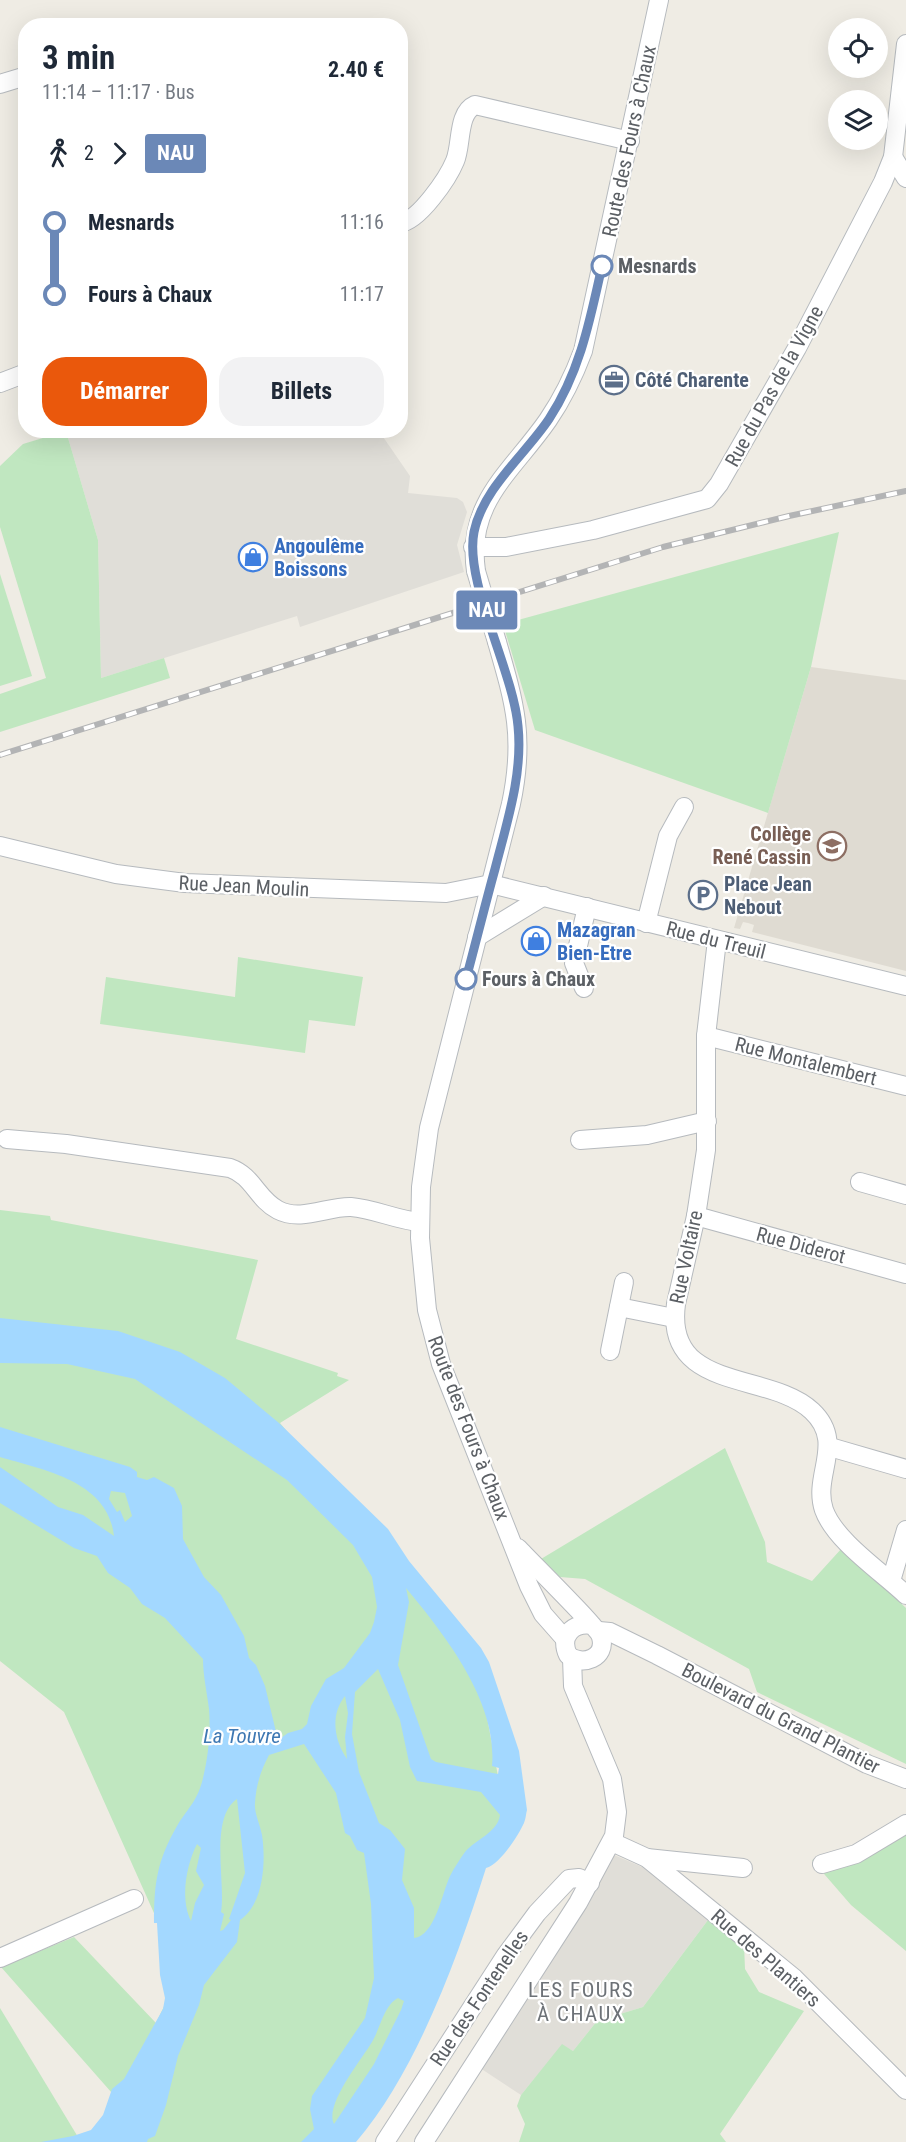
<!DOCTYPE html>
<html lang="fr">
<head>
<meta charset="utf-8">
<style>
  :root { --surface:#fff; --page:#f2f2f3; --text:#1f2937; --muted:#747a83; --accent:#ea580c }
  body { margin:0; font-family:"Roboto Condensed",sans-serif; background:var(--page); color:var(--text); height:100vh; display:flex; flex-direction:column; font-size:22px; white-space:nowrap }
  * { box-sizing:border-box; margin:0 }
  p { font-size:20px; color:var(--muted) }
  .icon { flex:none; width:33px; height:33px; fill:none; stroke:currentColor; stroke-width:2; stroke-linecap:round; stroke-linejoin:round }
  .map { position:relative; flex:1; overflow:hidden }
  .sheet { position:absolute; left:18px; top:18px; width:390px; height:420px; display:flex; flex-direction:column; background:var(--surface); border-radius:24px; box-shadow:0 6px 24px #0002 }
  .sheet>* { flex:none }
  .badge { padding:0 12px; border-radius:4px; font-size:21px; line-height:39px }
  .tools { position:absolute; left:828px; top:18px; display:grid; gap:12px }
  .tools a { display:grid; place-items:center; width:60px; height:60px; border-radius:50%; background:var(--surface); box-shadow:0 6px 24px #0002; font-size:30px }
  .map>.badge { position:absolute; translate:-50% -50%; box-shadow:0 0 0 3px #fff }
  .legs { display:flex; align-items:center; gap:9px; height:66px; padding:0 24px; font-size:20px }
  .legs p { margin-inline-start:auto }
  .headline { display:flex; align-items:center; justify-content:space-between; height:102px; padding:0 24px }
  h1 { font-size:33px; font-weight:700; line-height:45px }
  .primary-button { display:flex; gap:12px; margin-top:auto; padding:12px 24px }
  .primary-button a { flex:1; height:69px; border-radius:24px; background:var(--accent); color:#fff; font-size:24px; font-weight:700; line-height:69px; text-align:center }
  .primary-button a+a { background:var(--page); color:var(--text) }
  ul { padding:0 24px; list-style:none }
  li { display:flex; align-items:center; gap:21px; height:72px; font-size:22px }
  li i { display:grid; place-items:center; width:9px; height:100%; margin:0 8px; background:currentColor }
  li i::after { content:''; width:15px; height:15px; margin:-8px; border:4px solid; border-radius:50%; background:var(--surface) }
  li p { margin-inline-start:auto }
  li:first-child i { background:linear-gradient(#0000 50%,currentColor 0) }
  li:last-child i { background:linear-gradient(currentColor 50%,#0000 0) }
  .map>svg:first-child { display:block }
  .industrial { fill:#e0ded8 }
  .education { fill:#dfdbd2 }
  .green { fill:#c0e7c0 }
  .water { fill:#a3d8ff; fill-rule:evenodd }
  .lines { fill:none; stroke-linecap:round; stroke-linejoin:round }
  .minor-casing { stroke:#b6babe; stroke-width:20 }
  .minor { stroke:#fff; stroke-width:18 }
  .rail-casing { stroke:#b3b4b5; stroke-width:6 }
  .rail { stroke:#fff; stroke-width:4; stroke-dasharray:11; stroke-linecap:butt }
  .minor-bridge-casing { stroke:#b6babe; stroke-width:20; stroke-linecap:butt }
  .minor-bridge { stroke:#fff; stroke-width:18 }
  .line-1-casing { stroke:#fff; stroke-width:14 }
  .line-1 { stroke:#6b88b7; stroke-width:9 }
  .stop-1-dot { fill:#fff; stroke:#6b88b7; stroke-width:3 }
  .labels { text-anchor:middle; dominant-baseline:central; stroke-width:4.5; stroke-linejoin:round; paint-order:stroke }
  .street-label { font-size:20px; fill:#5c6065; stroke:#fff }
  .stop-label { font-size:20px; font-weight:bold; fill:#5c6065; stroke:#fff; text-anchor:start }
  .service-label { font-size:20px; font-weight:bold; fill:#4e5e75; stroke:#fff; text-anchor:start }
  .shop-label { font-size:20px; font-weight:bold; fill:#366cbe; stroke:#fff; text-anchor:start }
  .education-label { font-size:20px; font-weight:bold; fill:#785e54; stroke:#fff; text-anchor:end }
  .water-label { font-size:21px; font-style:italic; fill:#3e78b3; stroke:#fff }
  .neighbourhood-label { font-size:21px; letter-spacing:1.5px; fill:#6d7277; stroke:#fff }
</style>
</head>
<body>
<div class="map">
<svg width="906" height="2142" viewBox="0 0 906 2142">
  <rect width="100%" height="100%" fill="#efece4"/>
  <g class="industrial">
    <polygon points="66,431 379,431 410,476 408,493 457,498 463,502 467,512 457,545 464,572 300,627 297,616 101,678 98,540"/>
    <polygon points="614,1855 668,1878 711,1916 643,2007 597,2021 573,2051 562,2045 521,2095 480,2068"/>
  </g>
  <polygon class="education" points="811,667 906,680 906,971 752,932 754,925 748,923 743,922 740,929 734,928"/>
  <g class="green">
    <polygon points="66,431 98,540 101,678 164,658 170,678 0,732 0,694 46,678 0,527 0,466 23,444"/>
    <polygon points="839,532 811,667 768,813 535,730 503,624"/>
    <polygon points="0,574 32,676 0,686"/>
    <polygon points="238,957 363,977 355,1026 309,1020 305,1053 100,1024 106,977 235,997"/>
    <polygon points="0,1210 50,1216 51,1220 258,1260 236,1339 338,1373 337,1376 349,1380 280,1423 454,1631 481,1685 506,1819 335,2142 89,2142 119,2101 1,1967 74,1937 156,2023 168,1998 158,1922 64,1712 0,1661"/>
    <polygon points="725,1448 765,1542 767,1562 812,1581 842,1548 906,1608 906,1764 757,1692 749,1669 585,1579 560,1577 541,1559"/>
    <polygon points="906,1819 906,1951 851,1905 812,1860 859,1848"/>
    <polygon points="711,1916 744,1944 745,1969 759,1992 804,2011 720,2134 726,2142 519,2142 525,2124 517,2106 521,2095 562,2044 573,2051 597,2021 643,2007"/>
    <polygon points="0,2008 81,2142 0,2142"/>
  </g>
  <path class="water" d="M 0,1318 L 118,1331 L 180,1352 L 225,1378 L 279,1423 L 388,1529 L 409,1561 L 481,1648 L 489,1662 L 519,1751 L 527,1810 C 526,1813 526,1818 524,1823 C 518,1836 500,1864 486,1868 C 458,1956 417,2071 356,2142 L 301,2142 L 314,2129 L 310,2109 L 312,2096 L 365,2018 L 374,1978 L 371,1904 L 364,1853 L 357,1850 L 350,1836 L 345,1833 L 336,1793 L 304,1744 L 269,1755 C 261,1770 256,1785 255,1803 C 254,1813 260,1824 262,1835 C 266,1861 264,1904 240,1920 L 237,1942 L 204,1985 L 199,2005 L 178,2056 L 166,2105 L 155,2136 L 148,2139 L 147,2142 L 41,2142 L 73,2136 L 91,2130 L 103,2115 L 112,2089 L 124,2079 L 163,2009 L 165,1998 L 160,1975 L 157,1923 L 154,1923 C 154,1883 157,1861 177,1826 C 187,1809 196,1803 202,1782 C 208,1759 211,1733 209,1709 C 207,1692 203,1676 203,1659 L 165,1618 L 142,1604 L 130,1588 L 108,1573 L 97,1556 L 74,1548 L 0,1503 L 0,1467 L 58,1507 L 83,1515 L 114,1536 C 108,1481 44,1470 0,1457 L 0,1427 L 130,1467 L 137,1472 L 137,1477 L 147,1480 L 154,1477 L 174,1488 L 182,1506 L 183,1539 L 204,1577 L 221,1595 L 244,1636 L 249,1658 L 256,1665 L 265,1686 L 277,1736 L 281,1738 L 288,1733 L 302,1729 L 307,1724 L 311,1706 L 326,1679 L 344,1668 L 370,1633 L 374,1622 L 377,1607 L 372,1577 L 353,1545 L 287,1480 L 135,1379 L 67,1364 L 0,1363 ZM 111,1491 L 125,1493 L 132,1516 L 125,1522 L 120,1510 L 117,1512 L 109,1499 ZM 406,1588 C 445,1635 498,1702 492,1766 L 499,1768 L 498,1774 L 436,1762 L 431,1759 L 398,1665 L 409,1602 ZM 378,1669 L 400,1720 L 410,1767 L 417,1781 L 481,1792 L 500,1815 C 498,1832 475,1840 465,1852 C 460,1859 454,1868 450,1876 C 442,1893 435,1936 414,1938 L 414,1908 L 402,1880 L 405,1849 L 390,1830 L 379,1823 L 359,1772 L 352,1734 L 355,1692 ZM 345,1696 L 348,1713 L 345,1737 L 347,1759 C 334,1740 330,1715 345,1696 ZM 237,1799 L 245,1873 L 229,1919 L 231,1920 L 223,1930 L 220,1931 L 224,1914 L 221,1912 C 226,1883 209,1818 237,1799 ZM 197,1844 L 201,1848 L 196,1871 L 204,1885 L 195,1903 L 191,1921 C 180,1899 186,1866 197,1844 ZM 398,1998 L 404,2001 L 401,2010 L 374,2064 L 334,2124 C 324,2105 362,2059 372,2042 C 380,2029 384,2005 398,1998 Z"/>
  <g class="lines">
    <g class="minor-casing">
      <g id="minor">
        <polyline points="0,84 26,76"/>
        <polyline points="893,157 906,178"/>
        <path d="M 400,223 C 419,221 448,178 455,161 C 462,145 457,113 475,105 L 630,141"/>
        <polyline points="0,383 26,373"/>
        <polyline points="473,547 506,547 593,530 707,499 719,484 797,348 883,182 893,157 906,44"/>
        <path d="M 476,571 C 466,502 512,472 548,420 C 563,398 574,375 583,351 L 659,0"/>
        <path d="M 497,642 C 515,704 525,738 511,804 L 429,1128 L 421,1187 L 420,1238 L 427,1310 L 441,1364 L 529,1586 L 543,1614 L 565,1639"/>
        <polyline points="0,846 116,874 185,883 446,893 491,884 906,986"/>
        <polyline points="646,923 668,836 684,807"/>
        <polyline points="477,937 544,896"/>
        <path d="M 717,940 L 706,1036 L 706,1150 L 696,1216 L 676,1304 C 664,1393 770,1371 812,1411 C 846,1443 812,1475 824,1510 C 835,1541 882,1572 906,1595"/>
        <polyline points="584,988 574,963 587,907"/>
        <polyline points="706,1036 906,1086"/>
        <path d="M 7,1139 L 66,1144 L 230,1168 C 253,1176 257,1199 278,1210 C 301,1222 328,1206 351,1207 C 375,1209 396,1220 420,1222"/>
        <polyline points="580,1140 647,1135 707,1121"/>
        <polyline points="860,1182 906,1195"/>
        <polyline points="696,1216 906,1274"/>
        <polyline points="619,1307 674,1318"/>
        <polyline points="610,1351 624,1282"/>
        <polyline points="830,1447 906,1469"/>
        <path d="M 518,1548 C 530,1561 599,1629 601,1637 C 607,1658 582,1667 568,1655 C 559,1636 573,1622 592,1625"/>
        <polyline points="891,1581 906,1530"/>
        <polyline points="599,1631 610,1632 657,1655 867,1764 906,1779"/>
        <polyline points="612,1842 647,1858 794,1978 906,2090"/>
        <polyline points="647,1858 743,1868"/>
        <polyline points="822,1864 856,1854 906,1824"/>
        <polyline points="0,1958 134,1899"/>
        <polyline points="385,2142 506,1955 537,1913 569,1879 579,1878 590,1883"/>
        <polyline points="424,2142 578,1903 614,1836 617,1812 612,1779 573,1686 572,1658"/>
      </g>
    </g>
    <use href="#minor" class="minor"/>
    <g class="rail-casing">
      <polyline id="rail" points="0,755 663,547 789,516 906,491"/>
    </g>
    <use href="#rail" class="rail"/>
    <g class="minor-bridge-casing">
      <polyline id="minor-bridge" points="476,571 497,642"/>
    </g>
    <use href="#minor-bridge" class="minor-bridge"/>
  </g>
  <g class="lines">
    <g class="line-1-casing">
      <path id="line-1" d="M 466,979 C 476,942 485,905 495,869 C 507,822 523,774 518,726 C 513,670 464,582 474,532 C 483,488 525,455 549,419 C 580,372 590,320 602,266"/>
    </g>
    <use href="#line-1" class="line-1"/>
  </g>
  <defs>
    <g id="office-ring" transform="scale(1.5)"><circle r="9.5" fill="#fff" stroke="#5c6f8a" stroke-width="1.5"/><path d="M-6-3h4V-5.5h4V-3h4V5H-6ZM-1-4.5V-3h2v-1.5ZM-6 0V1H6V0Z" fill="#5c6f8a"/></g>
    <g id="shop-ring" transform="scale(1.5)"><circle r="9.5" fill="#fff" stroke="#3f7fe0" stroke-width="1.5"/><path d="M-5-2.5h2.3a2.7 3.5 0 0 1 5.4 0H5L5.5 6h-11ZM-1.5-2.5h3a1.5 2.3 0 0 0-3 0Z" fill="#3f7fe0"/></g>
    <g id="school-ring" transform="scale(1.5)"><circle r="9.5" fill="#fff" stroke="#8d6e63" stroke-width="1.5"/><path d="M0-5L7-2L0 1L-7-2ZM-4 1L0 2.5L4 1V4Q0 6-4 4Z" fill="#8d6e63"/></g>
    <g id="parking-ring" transform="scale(1.5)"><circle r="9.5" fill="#fff" stroke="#5c6f8a" stroke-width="1.5"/><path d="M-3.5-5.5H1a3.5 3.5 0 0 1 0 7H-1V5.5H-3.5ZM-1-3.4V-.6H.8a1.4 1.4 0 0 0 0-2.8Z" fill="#5c6f8a"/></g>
  </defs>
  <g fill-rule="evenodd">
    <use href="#office-ring" x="614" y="380"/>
    <use href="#shop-ring" x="253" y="557"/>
    <use href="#school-ring" x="832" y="846"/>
    <use href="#parking-ring" x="703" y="895"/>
    <use href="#shop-ring" x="536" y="941"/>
  </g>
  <g class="stop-1-dot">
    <circle cx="602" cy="266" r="10"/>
    <circle cx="466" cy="979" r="10"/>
  </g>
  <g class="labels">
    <g class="street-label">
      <text transform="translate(629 141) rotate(-78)">Route des Fours à Chaux</text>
      <text transform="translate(774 386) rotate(-61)">Rue du Pas de la Vigne</text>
      <text transform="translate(244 886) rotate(3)">Rue Jean Moulin</text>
      <text transform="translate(716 940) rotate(14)">Rue du Treuil</text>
      <text transform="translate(806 1061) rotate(14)">Rue Montalembert</text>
      <text transform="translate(801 1245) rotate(15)">Rue Diderot</text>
      <text transform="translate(686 1257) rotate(-78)">Rue Voltaire</text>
      <text transform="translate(469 1428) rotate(69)">Route des Fours à Chaux</text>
      <text transform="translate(781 1718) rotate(27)">Boulevard du Grand Plantier</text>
      <text transform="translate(766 1958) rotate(41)">Rue des Plantiers</text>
      <text transform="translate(479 1998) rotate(-56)">Rue des Fontenelles</text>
    </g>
    <g class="stop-label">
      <text x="618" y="266">Mesnards</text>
      <text x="482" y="979">Fours à Chaux</text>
    </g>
    <g class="service-label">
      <text x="635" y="380">Côté Charente</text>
      <text x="724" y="884">Place Jean<tspan x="724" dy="23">Nebout</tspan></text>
    </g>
    <g class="shop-label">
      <text x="274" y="546">Angoulême<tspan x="274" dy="23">Boissons</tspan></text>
      <text x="557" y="930">Mazagran<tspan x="557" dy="23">Bien-Etre</tspan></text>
    </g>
    <g class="education-label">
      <text x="811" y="834">Collège<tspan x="811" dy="23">René Cassin</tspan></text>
    </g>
    <g class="water-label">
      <text x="242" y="1736">La Touvre</text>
    </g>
    <g class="neighbourhood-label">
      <text x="581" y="1990">LES FOURS<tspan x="581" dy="24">À CHAUX</tspan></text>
    </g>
  </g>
</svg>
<div class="tools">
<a><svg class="icon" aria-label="locate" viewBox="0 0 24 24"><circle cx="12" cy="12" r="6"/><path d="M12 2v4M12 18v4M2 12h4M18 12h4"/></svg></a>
<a><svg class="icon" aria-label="layers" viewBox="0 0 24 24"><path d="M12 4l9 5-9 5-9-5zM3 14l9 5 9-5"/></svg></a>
</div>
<b class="badge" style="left:487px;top:610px;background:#6b88b7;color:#fff">NAU</b>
<section class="sheet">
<div class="headline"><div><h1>3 min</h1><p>11:14 – 11:17 · Bus</p></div><b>2.40 €</b></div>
<div class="legs"><svg class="icon" aria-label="walk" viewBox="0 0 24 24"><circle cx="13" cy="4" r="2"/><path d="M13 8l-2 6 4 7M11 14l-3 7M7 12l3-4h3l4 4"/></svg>2<svg class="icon" aria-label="forward" viewBox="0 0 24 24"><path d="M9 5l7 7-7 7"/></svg><b class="badge" style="background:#6b88b7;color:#fff">NAU</b></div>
<ul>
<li><i style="color:#6b88b7"></i><b>Mesnards</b><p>11:16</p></li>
<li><i style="color:#6b88b7"></i><b>Fours à Chaux</b><p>11:17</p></li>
</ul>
<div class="primary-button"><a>Démarrer</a><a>Billets</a></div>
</section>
</div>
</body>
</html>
